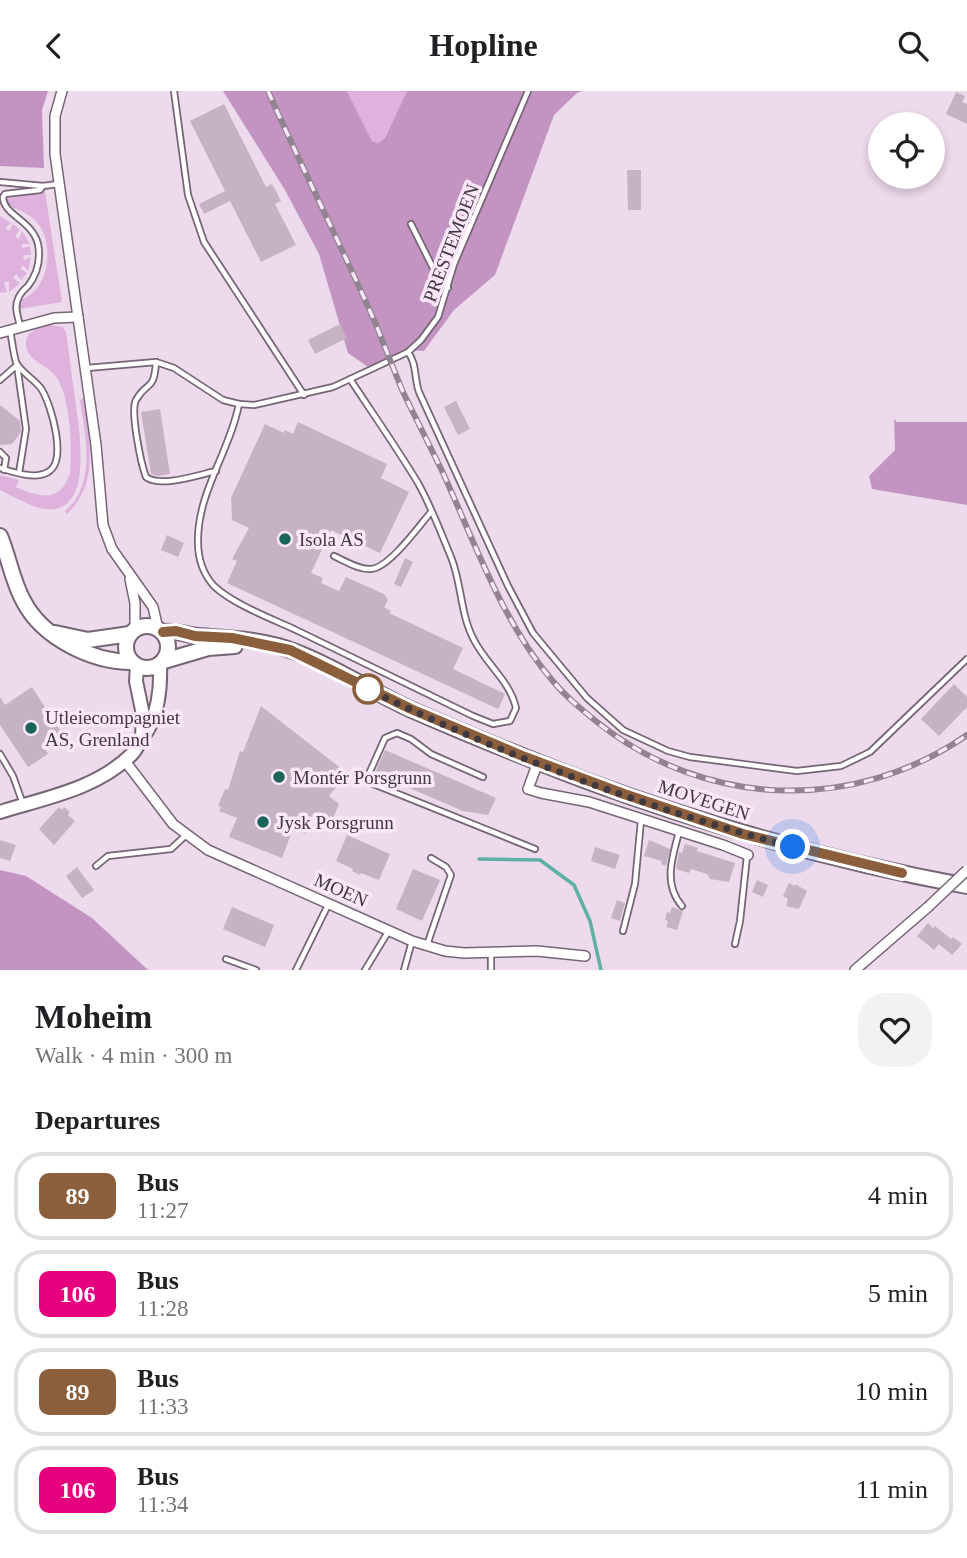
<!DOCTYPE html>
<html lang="en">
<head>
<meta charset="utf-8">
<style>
  :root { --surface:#fff; --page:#f2f2f2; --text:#202124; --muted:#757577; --line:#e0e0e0 }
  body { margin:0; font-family:Georgia,serif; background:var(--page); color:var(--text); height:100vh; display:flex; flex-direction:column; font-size:26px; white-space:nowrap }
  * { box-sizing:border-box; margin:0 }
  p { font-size:23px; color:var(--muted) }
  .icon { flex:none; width:38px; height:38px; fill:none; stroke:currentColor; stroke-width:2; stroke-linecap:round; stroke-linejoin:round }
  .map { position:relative; height:879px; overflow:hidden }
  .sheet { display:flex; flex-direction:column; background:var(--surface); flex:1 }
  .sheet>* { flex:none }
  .badge { padding:0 14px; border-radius:10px; font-size:24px; line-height:46px }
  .buttons { position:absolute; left:868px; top:21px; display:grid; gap:14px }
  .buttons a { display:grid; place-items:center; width:77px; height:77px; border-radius:50%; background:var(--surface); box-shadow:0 4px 10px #0003; font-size:35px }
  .you { position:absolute; width:35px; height:35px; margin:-18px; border:5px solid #fff; border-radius:50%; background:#1a73e8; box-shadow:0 0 0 10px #1a73e833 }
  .map>.badge { position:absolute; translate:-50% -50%; box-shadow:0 0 0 4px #fff }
  h2 { padding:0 35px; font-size:26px; line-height:63px }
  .round { display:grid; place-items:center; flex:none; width:74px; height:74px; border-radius:28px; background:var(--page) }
  .summary { display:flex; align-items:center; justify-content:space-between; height:119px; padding:0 35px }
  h1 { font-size:33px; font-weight:700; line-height:52px }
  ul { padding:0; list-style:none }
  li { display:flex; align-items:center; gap:21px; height:88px; margin:0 14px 10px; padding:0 21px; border:4px solid var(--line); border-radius:28px }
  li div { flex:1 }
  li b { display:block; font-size:26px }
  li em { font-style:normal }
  li .badge { min-width:77px; font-weight:700; text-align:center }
  header { display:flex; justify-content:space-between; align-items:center; height:91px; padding:0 35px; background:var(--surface); font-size:32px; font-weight:700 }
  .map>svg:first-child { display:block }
  .green { fill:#deb2dc }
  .forest { fill:#c394c1 }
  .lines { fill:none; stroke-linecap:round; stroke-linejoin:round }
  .stream { stroke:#5fafa2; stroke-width:3.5 }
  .building { fill:#c5b2c3 }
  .service-casing { stroke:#766575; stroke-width:8 }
  .minor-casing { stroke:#766575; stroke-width:12 }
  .secondary-casing { stroke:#766575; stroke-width:16 }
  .primary-casing { stroke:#766575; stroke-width:18 }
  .service { stroke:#fff; stroke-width:4.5 }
  .minor { stroke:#fff; stroke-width:9 }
  .secondary { stroke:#fff; stroke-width:12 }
  .primary { stroke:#fff; stroke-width:14 }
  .rail-casing { stroke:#918490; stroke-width:6 }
  .rail { stroke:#fae7f9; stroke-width:3.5; stroke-dasharray:10; stroke-linecap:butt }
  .minor-bridge-casing { stroke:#766575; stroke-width:12; stroke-linecap:butt }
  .minor-bridge { stroke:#fff; stroke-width:9 }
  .line-casing { stroke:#fff; stroke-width:16 }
  .line { stroke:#8b5e3c; stroke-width:10 }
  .walk { stroke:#403940; stroke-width:7; stroke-dasharray:0 12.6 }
  .poi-dot { fill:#1a645a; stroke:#fae7f9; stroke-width:2.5 }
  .stop-dot { fill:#fff; stroke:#8b5e3c; stroke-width:3.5 }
  .labels { text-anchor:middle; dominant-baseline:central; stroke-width:7; stroke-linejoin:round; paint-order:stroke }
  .street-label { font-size:19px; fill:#403940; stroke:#fae7f9 }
  .poi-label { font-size:19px; fill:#403940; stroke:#fae7f9; text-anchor:start }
</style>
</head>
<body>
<header><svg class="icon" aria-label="back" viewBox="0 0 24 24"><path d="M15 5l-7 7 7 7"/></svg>Hopline<svg class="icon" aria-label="search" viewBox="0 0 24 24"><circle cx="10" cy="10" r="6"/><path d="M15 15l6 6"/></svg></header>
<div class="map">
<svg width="967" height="879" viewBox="0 0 967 879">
  <rect width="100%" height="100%" fill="#eddaec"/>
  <g class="green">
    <polygon points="347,0 407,0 385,47 378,52 372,50"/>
    <path d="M 45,101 L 62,211 L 20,218 L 21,210 C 23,207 27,206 30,204 C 49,190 52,156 41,137 C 34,125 20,119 9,115 L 6,108 Z"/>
    <polygon points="0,125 11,132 5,137 9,140 13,133 20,139 15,145 19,148 22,140 30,153 22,153 22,157 30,155 31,164 23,164 24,169 31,166 28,180 23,174 20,178 27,182 21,189 16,183 13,187 20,192 9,201 9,191 4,191 7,201 0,202"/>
    <path d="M 50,234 L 63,236 L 66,241 C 69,261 71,281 74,300 C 77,326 95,412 55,418 C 38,421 15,406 0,399 L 0,384 L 19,389 L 16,396 C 39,406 60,413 70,382 C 72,356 71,310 57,287 C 49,274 25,270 26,252 C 26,239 40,237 50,234 Z"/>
    <path d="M 84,307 C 89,348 100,392 67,423 L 65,420 C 97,394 85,344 80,309 Z"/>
  </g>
  <g class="forest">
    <polygon points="0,0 48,0 42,19 44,77 0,75"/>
    <polygon points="223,0 347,0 372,50 378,52 385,47 407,0 582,0 577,2 554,24 495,184 454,219 424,260 409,259 368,276 348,262 319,163 285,99"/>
    <polygon points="894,328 897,331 967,331 967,414 872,398 869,385 895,359"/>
    <polygon points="0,779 26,785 92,827 148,879 0,879"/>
  </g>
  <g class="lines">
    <polyline class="stream" points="479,768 540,769 574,794 590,830 601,879"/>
  </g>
  <g class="building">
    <polygon points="956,1 965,5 962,11 967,13 967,33 946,23"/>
    <polygon points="224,13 266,96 272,93 277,102 281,110 275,113 296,154 261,171 230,110 204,123 199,113 225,100 190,30"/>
    <polygon points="627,79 641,79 641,119 628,119"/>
    <polygon points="340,233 347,247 315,263 308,249"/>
    <polygon points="456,310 470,338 458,344 444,316"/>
    <polygon points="0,314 20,330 21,341 12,353 0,354"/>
    <polygon points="160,318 170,383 158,385 151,383 141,321"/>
    <polygon points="298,331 387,373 381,387 409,401 380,462 331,439 311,482 323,487 321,492 339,500 346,486 384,503 388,509 384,516 391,520 389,522 463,557 453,578 505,603 498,618 227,492 237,470 232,468 249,437 232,429 231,407 265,333 284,342 285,339 293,343"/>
    <polygon points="167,444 184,452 178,466 161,459"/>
    <polygon points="405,467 413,471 401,496 394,493"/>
    <polygon points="954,593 967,606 967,616 939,645 921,628"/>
    <polygon points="32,596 61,641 42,653 48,663 28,676 0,634 0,606 5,614"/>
    <polygon points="261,615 347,682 329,705 339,713 330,735 313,728 306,743 293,738 282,767 229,746 237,727 219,720 221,716 218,715 225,698 228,699 240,660 243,661"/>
    <polygon points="385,659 496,707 488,724 463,720 375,682"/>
    <polygon points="59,716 62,719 64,716 70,721 68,724 75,730 54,754 39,738"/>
    <polygon points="347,744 390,763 379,789 361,782 360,784 352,780 353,778 336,770"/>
    <polygon points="0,749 16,754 10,770 0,767"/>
    <polygon points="649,749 670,758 666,775 661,773 662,770 644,765"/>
    <polygon points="685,753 698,757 697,760 735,772 729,791 710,788 707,783 691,778 689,782 676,778 679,761 682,762"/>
    <polygon points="595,756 620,764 615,778 591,770"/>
    <polygon points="77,776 94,799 82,807 66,785"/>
    <polygon points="413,778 440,789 422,830 396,818"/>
    <polygon points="757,789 768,794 763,806 752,801"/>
    <polygon points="789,792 795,795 795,793 807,800 799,818 786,815 788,808 783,805"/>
    <polygon points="617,809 625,812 620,830 611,827"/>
    <polygon points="232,816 274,834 265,856 223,838"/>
    <polygon points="672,816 683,820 677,839 666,836 668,830 665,829 667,821 670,822"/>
    <polygon points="928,832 933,837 935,835 951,848 953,846 962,853 952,864 939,853 934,859 917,845"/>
  </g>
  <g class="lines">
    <g class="service-casing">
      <g id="service">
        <polyline points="174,0 188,104 204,151 304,304"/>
        <polyline points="0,91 43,95 58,93"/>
        <polyline points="411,133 438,187 448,197"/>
        <path d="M 20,235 C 18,226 14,216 18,208 C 20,202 24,199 28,195 C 38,182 41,169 38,153 C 32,129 3,124 3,106 L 5,103 L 40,99 L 43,95"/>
        <path d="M 408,261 C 417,273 414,287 419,301 L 508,495 L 533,542 L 587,607 L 623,639 L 668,660 L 690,666 L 797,680 L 841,675 L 870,661 L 967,568"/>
        <path d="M 156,271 C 154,302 147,289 136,309 C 130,320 141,373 146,386 C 160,397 198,384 216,380"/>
        <polyline points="87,277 156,271 174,277 223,309 239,313 254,314 333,296 408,261 421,249 438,226 454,173 528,0"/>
        <polyline points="0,289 17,274 26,338 19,382"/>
        <path d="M 239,313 C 230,360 197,402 198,451 C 198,467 203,483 214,495 C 233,513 270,527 294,538 C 354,567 413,596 473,625 L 493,633 L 510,630 L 516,617 C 510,590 486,573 474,549 C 460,523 462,493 451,466 C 441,442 431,415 418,392 C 397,357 373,323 350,288"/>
        <polyline points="0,361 6,367 4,379"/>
        <path d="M 0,377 C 13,381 35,389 48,381 C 68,370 51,314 42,299 C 36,289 20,281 16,271 C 13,261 12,249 10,239"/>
        <path d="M 334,465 C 345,470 359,479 371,478 C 389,477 419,435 431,421"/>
        <polyline points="0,663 13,685 23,713"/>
        <polyline points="483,686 431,663 411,648 397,642 385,647 368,685 371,692 535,758"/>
        <path d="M 679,741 C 672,767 663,793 682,815"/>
        <polyline points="96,775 108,765 171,758 186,744"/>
        <polyline points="623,840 635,793 641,729"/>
        <polyline points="735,853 740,830 747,765"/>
        <polyline points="427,854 451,784 446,776 431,767"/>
        <polyline points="491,863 491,879"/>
        <polyline points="226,868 256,879"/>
        <polyline points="296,879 328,814"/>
        <polyline points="365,879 388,841"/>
        <polyline points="404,879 412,850"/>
      </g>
    </g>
    <g class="minor-casing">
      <g id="minor">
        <polyline points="62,0 55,25 55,63 96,354 103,434 112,458 153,516 158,538"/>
        <polyline points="0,242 54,227 78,226"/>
        <polyline points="130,488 135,512 135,539"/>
        <polyline points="125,670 173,733 208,759 412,850 445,860 464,862 537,860 585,865"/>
        <polyline points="538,671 528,698 541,702 589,711 723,754 748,764"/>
        <polyline points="855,879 928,816"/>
      </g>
    </g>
    <g class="secondary-casing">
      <g id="secondary">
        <polyline points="137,575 136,590 143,624 142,646"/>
        <path d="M 0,721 C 45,707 97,698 132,663 C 137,658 139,651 143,646 C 158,627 161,597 160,574"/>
      </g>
    </g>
    <g class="primary-casing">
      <g id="primary">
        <path d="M 0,445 C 9,466 12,490 24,511 C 43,547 92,571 132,571"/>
        <circle cx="147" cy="556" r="21"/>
        <path d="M 163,541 C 176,539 186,544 199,545 C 225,547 252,548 278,555 C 321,567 370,600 412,619 C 469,644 526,667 584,689 C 709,735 836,771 967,795"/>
        <polyline points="55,542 88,549 130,543"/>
        <polyline points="164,570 208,557 235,555"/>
      </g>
    </g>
    <use href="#service" class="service"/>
    <use href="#minor" class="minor"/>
    <use href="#secondary" class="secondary"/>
    <use href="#primary" class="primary"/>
    <g class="rail-casing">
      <path id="rail" d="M 268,0 C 302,77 340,152 374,229 C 384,253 393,277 403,301 C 416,328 430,355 443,382 C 474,450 503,532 552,589 C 565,605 581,618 597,631 C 705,717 853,723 967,644"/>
    </g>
    <use href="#rail" class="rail"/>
    <g class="minor-bridge-casing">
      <polyline id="minor-bridge" points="928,816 967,779"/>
    </g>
    <use href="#minor-bridge" class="minor-bridge"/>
  </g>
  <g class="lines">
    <g class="line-casing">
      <polyline id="line" points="163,541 176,540 195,545 232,547 290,559 411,618 525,666 624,703 743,743 902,782"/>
    </g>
    <use href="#line" class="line"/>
    <path class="walk" d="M 368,598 L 360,594 C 493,661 649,718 793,756"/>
  </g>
  <g class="poi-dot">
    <circle cx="285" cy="448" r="7"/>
    <circle cx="31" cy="637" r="7"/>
    <circle cx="279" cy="686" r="7"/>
    <circle cx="263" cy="731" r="7"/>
  </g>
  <circle class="stop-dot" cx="368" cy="598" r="14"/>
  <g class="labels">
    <g class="street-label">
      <text transform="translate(451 152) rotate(-69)">PRESTEMOEN</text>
      <text transform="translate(704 709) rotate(18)">MOVEGEN</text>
      <text transform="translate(341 799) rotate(24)">MOEN</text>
    </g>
    <g class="poi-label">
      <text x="299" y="448">Isola AS</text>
      <text x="45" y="626">Utleiecompagniet<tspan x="45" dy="22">AS, Grenland</tspan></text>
      <text x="293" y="686">Montér Porsgrunn</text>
      <text x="277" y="731">Jysk Porsgrunn</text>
    </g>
  </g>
</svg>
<div class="buttons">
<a><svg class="icon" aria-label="locate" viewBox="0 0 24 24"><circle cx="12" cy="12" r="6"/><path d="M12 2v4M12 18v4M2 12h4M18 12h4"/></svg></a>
</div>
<div class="you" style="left:793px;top:756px"></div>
</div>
<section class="sheet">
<div class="summary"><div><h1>Moheim</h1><p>Walk · 4 min · 300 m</p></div><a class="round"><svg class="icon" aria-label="heart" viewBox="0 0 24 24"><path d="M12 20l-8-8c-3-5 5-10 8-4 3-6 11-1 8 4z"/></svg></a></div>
<h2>Departures</h2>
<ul>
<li><span class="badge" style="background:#8b5e3c;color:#fff">89</span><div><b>Bus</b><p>11:27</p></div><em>4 min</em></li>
<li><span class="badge" style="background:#e6007e;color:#fff">106</span><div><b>Bus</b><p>11:28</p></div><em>5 min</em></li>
<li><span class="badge" style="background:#8b5e3c;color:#fff">89</span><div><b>Bus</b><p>11:33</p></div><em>10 min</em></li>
<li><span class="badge" style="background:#e6007e;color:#fff">106</span><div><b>Bus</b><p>11:34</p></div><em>11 min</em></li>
</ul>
</section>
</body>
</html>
